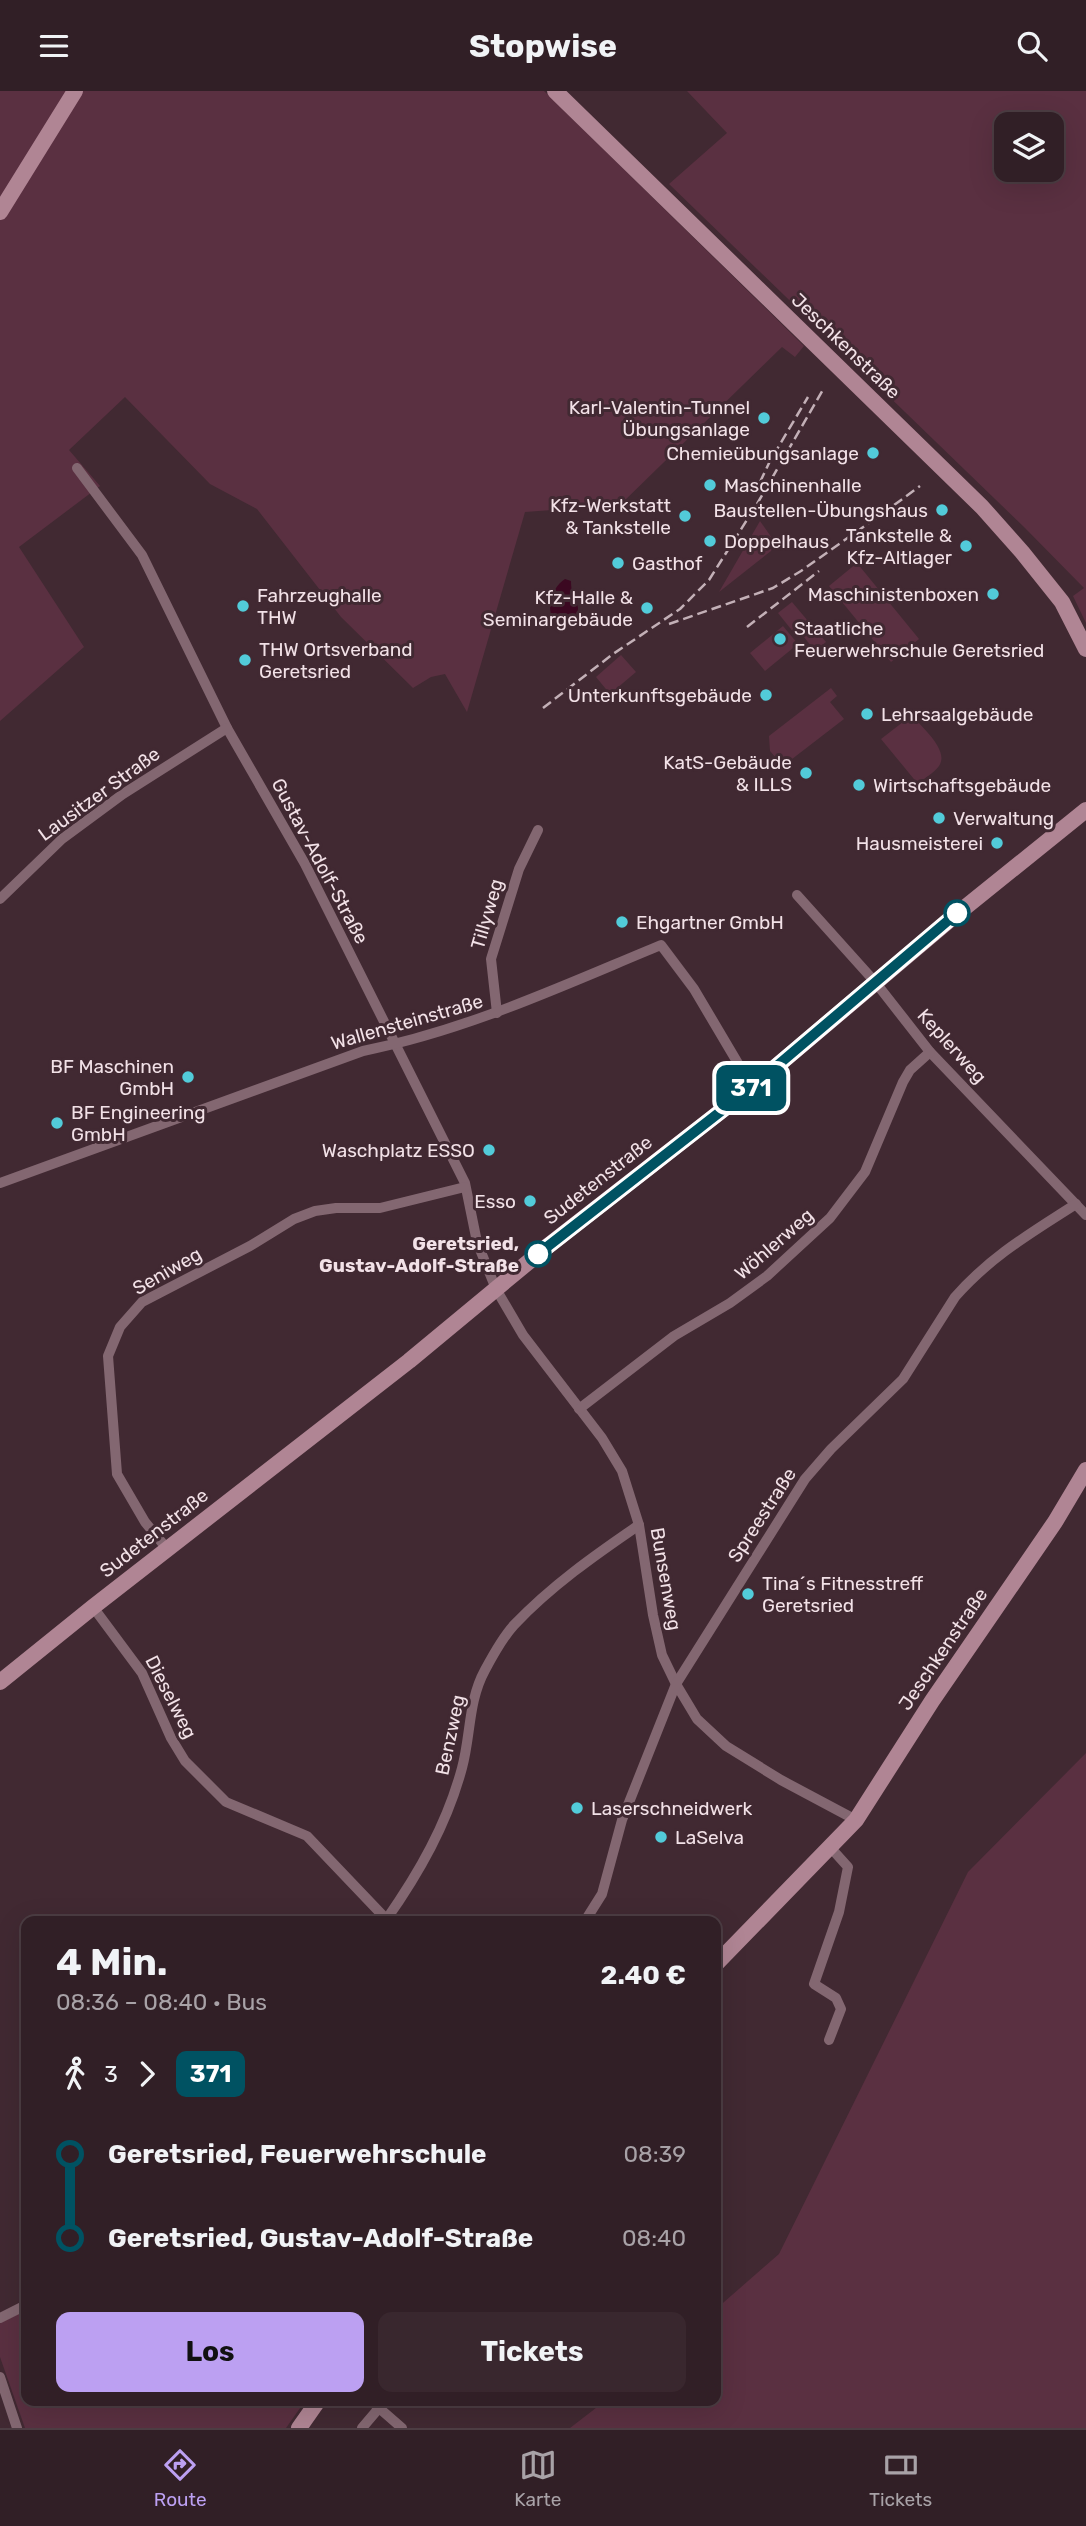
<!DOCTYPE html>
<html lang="de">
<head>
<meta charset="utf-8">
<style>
  :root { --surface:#311f26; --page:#39272e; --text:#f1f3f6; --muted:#a8a2a7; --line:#4c3d43; --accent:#bca0f2 }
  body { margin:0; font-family:Rubik,sans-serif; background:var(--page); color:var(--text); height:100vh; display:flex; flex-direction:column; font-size:26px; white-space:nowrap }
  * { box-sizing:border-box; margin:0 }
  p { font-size:23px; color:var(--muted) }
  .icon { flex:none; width:38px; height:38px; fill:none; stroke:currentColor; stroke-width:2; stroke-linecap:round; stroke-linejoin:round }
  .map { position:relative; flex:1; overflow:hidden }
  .panel { position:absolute; left:21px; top:1825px; width:700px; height:490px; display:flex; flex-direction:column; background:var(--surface); border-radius:14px; box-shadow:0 7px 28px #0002,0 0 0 2px var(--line) }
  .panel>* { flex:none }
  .badge { padding:0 14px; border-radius:10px; font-size:24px; line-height:46px }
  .tools { position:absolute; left:994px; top:21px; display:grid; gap:14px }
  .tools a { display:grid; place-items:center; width:70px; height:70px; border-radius:14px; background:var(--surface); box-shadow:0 7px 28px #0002,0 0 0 2px var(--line); font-size:35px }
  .map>.badge { position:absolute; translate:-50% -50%; box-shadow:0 0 0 4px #fff }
  .legs { display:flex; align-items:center; gap:10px; height:77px; padding:0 35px; font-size:23px }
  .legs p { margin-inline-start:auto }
  .head { display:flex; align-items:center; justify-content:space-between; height:119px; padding:0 35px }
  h1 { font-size:38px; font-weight:700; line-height:52px }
  .cta { display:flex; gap:14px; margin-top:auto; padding:14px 35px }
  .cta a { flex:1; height:80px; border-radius:14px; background:var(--accent); color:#111; font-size:28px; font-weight:700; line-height:80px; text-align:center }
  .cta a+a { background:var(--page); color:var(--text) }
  ul { padding:0 35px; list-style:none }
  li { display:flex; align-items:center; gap:24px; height:84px; font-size:26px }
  li i { display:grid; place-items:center; width:10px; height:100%; margin:0 9px; background:currentColor }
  li i::after { content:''; width:18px; height:18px; margin:-9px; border:5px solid; border-radius:50%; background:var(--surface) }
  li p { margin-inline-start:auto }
  li:first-child i { background:linear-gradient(#0000 50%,currentColor 0) }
  li:last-child i { background:linear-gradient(currentColor 50%,#0000 0) }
  header { display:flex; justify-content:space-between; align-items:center; height:91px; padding:0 35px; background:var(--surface); font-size:32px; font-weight:700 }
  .tabs { display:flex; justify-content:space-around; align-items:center; height:98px; border-top:2px solid var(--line); background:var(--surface); font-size:19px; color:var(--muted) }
  .tabs a { display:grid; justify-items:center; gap:4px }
  .tabs .active { color:var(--accent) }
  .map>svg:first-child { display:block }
  .green { fill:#5a3041; fill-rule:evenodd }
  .water { fill:#3b0821 }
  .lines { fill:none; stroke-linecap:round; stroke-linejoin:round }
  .street { stroke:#836771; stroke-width:10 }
  .secondary { stroke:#b08594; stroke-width:16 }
  .rail { stroke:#c3b0b7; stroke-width:2.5; stroke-dasharray:10 5; stroke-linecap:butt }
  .line-1-casing { stroke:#fff; stroke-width:16 }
  .line-1 { stroke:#005262; stroke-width:10 }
  .poi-dot { fill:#52cbd9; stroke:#412932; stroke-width:2.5 }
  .stop-1-dot { fill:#fff; stroke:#005262; stroke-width:3.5 }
  .labels { text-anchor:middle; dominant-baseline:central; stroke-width:6; stroke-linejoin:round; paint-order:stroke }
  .street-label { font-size:19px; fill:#f2e1e7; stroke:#412932 }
  .poi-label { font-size:19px; fill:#f2e1e7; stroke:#412932; text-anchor:start }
  .stop-label { font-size:19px; font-weight:bold; fill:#f2e1e7; stroke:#412932; text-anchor:end }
</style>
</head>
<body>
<header><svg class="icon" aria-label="menu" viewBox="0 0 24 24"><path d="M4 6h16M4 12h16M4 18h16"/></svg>Stopwise<svg class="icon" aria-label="search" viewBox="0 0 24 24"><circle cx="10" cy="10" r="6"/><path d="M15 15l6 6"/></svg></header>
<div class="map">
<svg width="1086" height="2337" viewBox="0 0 1086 2337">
  <rect width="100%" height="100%" fill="#412932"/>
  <g class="green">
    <polygon points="0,0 544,0 804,255 795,266 782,256 620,414 525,421 467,621 445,583 431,586 413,597 341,526 257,418 210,393 125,306 69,359 100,395 19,456 84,556 0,630"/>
    <path d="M 687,0 L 1086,0 L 1086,532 L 1073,505 L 1084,497 L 1025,437 L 669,93 L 727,42 ZM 1006,33 L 1052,33 L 1052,79 L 1006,79 Z"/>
    <polygon points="760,430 774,450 771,460 719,501"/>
    <polygon points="857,472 919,548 891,571 829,495"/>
    <polygon points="792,511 808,530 794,542 778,522"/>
    <polygon points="811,533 826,551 815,560 800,541"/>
    <polygon points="783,535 798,553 765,580 750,562"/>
    <polygon points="621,564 636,581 610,603 596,586"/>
    <polygon points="831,597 837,605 830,611 844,628 783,675 770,660 769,645"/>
    <path d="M 912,624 C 921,636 950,659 939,675 C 934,682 924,687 918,693 L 881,648 Z"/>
    <polygon points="1086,1662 1086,2337 570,2337 605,2310 716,2310 716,2218 779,2163 968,1781"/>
    <polygon points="26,2219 26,2310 305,2310 286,2337 25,2337 0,2266 0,2232"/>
  </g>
  <path class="water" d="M 565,488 L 571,490 C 571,519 592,513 562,535 C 542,526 550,497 565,488 Z"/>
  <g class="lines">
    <g class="street">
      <polyline points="77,377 142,464 227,637 305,773 465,1092 477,1151 496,1198 523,1244 602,1347 622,1380 639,1434 653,1524 662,1564 676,1593 697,1628 726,1655 781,1689 856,1729"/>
      <polyline points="797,804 876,892 930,961 1086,1124"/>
      <polyline points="0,808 62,748 123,703 227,637"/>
      <polyline points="497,922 491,868 519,778 538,739"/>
      <path d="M 0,1092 L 363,960 C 468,939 564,894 661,854 L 694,898 L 752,996"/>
      <polyline points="579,1318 674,1245 730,1212 767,1185 830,1127 865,1081 903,991 910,979 930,961"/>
      <polyline points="168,1459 145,1431 117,1383 108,1265 120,1236 142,1211 250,1155 294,1128 315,1120 336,1117 380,1117 465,1096"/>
      <polyline points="93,1516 142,1582 171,1647 185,1670 226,1711 307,1745 388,1830"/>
      <path d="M 386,1829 C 419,1782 447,1733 462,1677 C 471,1644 468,1610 485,1579 C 493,1564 503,1546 514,1534 C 551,1495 595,1464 639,1434"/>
      <path d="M 585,1830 L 602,1803 L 622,1729 L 676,1593 L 805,1388 L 831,1358 L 903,1288 L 955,1206 C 991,1165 1031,1142 1076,1113"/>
      <polyline points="829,1949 841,1918 836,1907 814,1893 839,1821 848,1776 830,1756"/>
      <polyline points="0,2227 26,2214"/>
      <polyline points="0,2286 17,2337"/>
      <polyline points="371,2310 402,2337"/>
      <polyline points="362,2337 379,2317"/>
    </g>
    <g class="secondary">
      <polyline points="555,0 982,416 1022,461 1062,511 1086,558"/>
      <polyline points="0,121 75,0"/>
      <polyline points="0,1591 93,1516 409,1270 549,1154 752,996 952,827 1086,719"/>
      <polyline points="716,1873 856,1729 932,1610 1055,1431 1086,1379"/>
      <polyline points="299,2337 318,2310"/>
    </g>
    <g class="rail">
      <polyline points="760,391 770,370 808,306"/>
      <polyline points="882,423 920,395"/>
      <polyline points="669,533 773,497 801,480 890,417"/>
      <polyline points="747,536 819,480"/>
      <polyline points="543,617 613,563 680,518 709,489 757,413 824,297"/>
    </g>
  </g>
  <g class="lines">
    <g class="line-1-casing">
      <polyline id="line-1" points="538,1163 752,996 957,822"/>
    </g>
    <use href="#line-1" class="line-1"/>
  </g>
  <g class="poi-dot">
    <circle cx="764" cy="327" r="7"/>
    <circle cx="873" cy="362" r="7"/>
    <circle cx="710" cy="394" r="7"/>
    <circle cx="942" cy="419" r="7"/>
    <circle cx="685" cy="425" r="7"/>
    <circle cx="710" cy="450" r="7"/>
    <circle cx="966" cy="455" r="7"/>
    <circle cx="618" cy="472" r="7"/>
    <circle cx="993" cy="503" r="7"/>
    <circle cx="243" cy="515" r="7"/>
    <circle cx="647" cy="517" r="7"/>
    <circle cx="780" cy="548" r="7"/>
    <circle cx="245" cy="569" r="7"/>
    <circle cx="766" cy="604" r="7"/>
    <circle cx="867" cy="623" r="7"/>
    <circle cx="806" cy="682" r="7"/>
    <circle cx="859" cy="694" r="7"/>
    <circle cx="939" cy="727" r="7"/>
    <circle cx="997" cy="752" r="7"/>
    <circle cx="622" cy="831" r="7"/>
    <circle cx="188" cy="986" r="7"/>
    <circle cx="57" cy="1032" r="7"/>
    <circle cx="489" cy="1059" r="7"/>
    <circle cx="530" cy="1110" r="7"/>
    <circle cx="748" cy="1503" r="7"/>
    <circle cx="577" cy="1717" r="7"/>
    <circle cx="661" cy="1746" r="7"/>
  </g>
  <g class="stop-1-dot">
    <circle cx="957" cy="822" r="12"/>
    <circle cx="538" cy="1163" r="12"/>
  </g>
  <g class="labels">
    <g class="street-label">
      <text transform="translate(846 255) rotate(44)">Jeschkenstraße</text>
      <text transform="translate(99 703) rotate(-36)">Lausitzer Straße</text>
      <text transform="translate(320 770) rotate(62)">Gustav-Adolf-Straße</text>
      <text transform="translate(487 823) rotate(-74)">Tillyweg</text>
      <text transform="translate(407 931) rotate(-16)">Wallensteinstraße</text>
      <text transform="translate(952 955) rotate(48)">Keplerweg</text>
      <text transform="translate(598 1089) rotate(-38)">Sudetenstraße</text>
      <text transform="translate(774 1153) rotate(-41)">Wöhlerweg</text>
      <text transform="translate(167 1180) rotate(-30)">Seniweg</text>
      <text transform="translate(762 1424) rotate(-57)">Spreestraße</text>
      <text transform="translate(154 1442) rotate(-38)">Sudetenstraße</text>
      <text transform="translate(666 1488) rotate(80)">Bunsenweg</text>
      <text transform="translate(943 1558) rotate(-56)">Jeschkenstraße</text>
      <text transform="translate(171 1606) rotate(63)">Dieselweg</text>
      <text transform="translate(450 1644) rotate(-78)">Benzweg</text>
    </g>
    <g class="poi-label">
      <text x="750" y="316" text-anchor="end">Karl-Valentin-Tunnel<tspan x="750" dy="22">Übungsanlage</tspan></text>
      <text x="859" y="362" text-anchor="end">Chemieübungsanlage</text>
      <text x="724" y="394">Maschinenhalle</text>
      <text x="671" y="414" text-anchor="end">Kfz-Werkstatt<tspan x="671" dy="22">&amp; Tankstelle</tspan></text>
      <text x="928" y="419" text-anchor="end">Baustellen-Übungshaus</text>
      <text x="952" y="444" text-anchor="end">Tankstelle &amp;<tspan x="952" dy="22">Kfz-Altlager</tspan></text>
      <text x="724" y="450">Doppelhaus</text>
      <text x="632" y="472">Gasthof</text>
      <text x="979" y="503" text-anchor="end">Maschinistenboxen</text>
      <text x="257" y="504">Fahrzeughalle<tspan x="257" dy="22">THW</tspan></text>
      <text x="633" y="506" text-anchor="end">Kfz-Halle &amp;<tspan x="633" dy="22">Seminargebäude</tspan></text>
      <text x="794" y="537">Staatliche<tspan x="794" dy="22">Feuerwehrschule Geretsried</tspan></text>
      <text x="259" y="558">THW Ortsverband<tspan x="259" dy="22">Geretsried</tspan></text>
      <text x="752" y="604" text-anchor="end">Unterkunftsgebäude</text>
      <text x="881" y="623">Lehrsaalgebäude</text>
      <text x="792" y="671" text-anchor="end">KatS-Gebäude<tspan x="792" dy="22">&amp; ILLS</tspan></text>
      <text x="873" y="694">Wirtschaftsgebäude</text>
      <text x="953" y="727">Verwaltung</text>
      <text x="983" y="752" text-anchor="end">Hausmeisterei</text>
      <text x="636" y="831">Ehgartner GmbH</text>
      <text x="174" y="975" text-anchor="end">BF Maschinen<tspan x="174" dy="22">GmbH</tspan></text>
      <text x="71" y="1021">BF Engineering<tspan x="71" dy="22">GmbH</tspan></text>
      <text x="475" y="1059" text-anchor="end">Waschplatz ESSO</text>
      <text x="516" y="1110" text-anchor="end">Esso</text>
      <text x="762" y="1492">Tina´s Fitnesstreff<tspan x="762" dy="22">Geretsried</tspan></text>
      <text x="591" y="1717">Laserschneidwerk</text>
      <text x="675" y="1746">LaSelva</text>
    </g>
    <g class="stop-label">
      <text x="519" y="1152">Geretsried,<tspan x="519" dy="22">Gustav-Adolf-Straße</tspan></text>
    </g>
  </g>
</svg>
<div class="tools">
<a><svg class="icon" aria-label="layers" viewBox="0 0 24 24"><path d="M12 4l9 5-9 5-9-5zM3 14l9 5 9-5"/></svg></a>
</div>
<b class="badge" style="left:751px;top:997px;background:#005262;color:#fff">371</b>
<section class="panel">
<div class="head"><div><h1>4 Min.</h1><p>08:36 – 08:40 · Bus</p></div><b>2.40 €</b></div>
<div class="legs"><svg class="icon" aria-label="walk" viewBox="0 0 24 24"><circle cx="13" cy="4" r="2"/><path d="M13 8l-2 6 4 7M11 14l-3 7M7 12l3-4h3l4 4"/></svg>3<svg class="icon" aria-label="forward" viewBox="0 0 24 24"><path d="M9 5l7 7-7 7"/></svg><b class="badge" style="background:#005262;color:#fff">371</b></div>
<ul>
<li><i style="color:#005262"></i><b>Geretsried, Feuerwehrschule</b><p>08:39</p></li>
<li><i style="color:#005262"></i><b>Geretsried, Gustav-Adolf-Straße</b><p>08:40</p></li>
</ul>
<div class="cta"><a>Los</a><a>Tickets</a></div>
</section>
</div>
<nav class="tabs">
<a class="active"><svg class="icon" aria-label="directions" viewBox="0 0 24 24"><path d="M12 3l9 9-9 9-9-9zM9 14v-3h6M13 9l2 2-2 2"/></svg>Route</a>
<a><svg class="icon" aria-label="map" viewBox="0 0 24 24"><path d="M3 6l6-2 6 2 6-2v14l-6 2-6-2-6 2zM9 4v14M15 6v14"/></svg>Karte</a>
<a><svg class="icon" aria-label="tickets" viewBox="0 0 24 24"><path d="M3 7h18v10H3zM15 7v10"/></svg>Tickets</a>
</nav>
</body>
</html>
